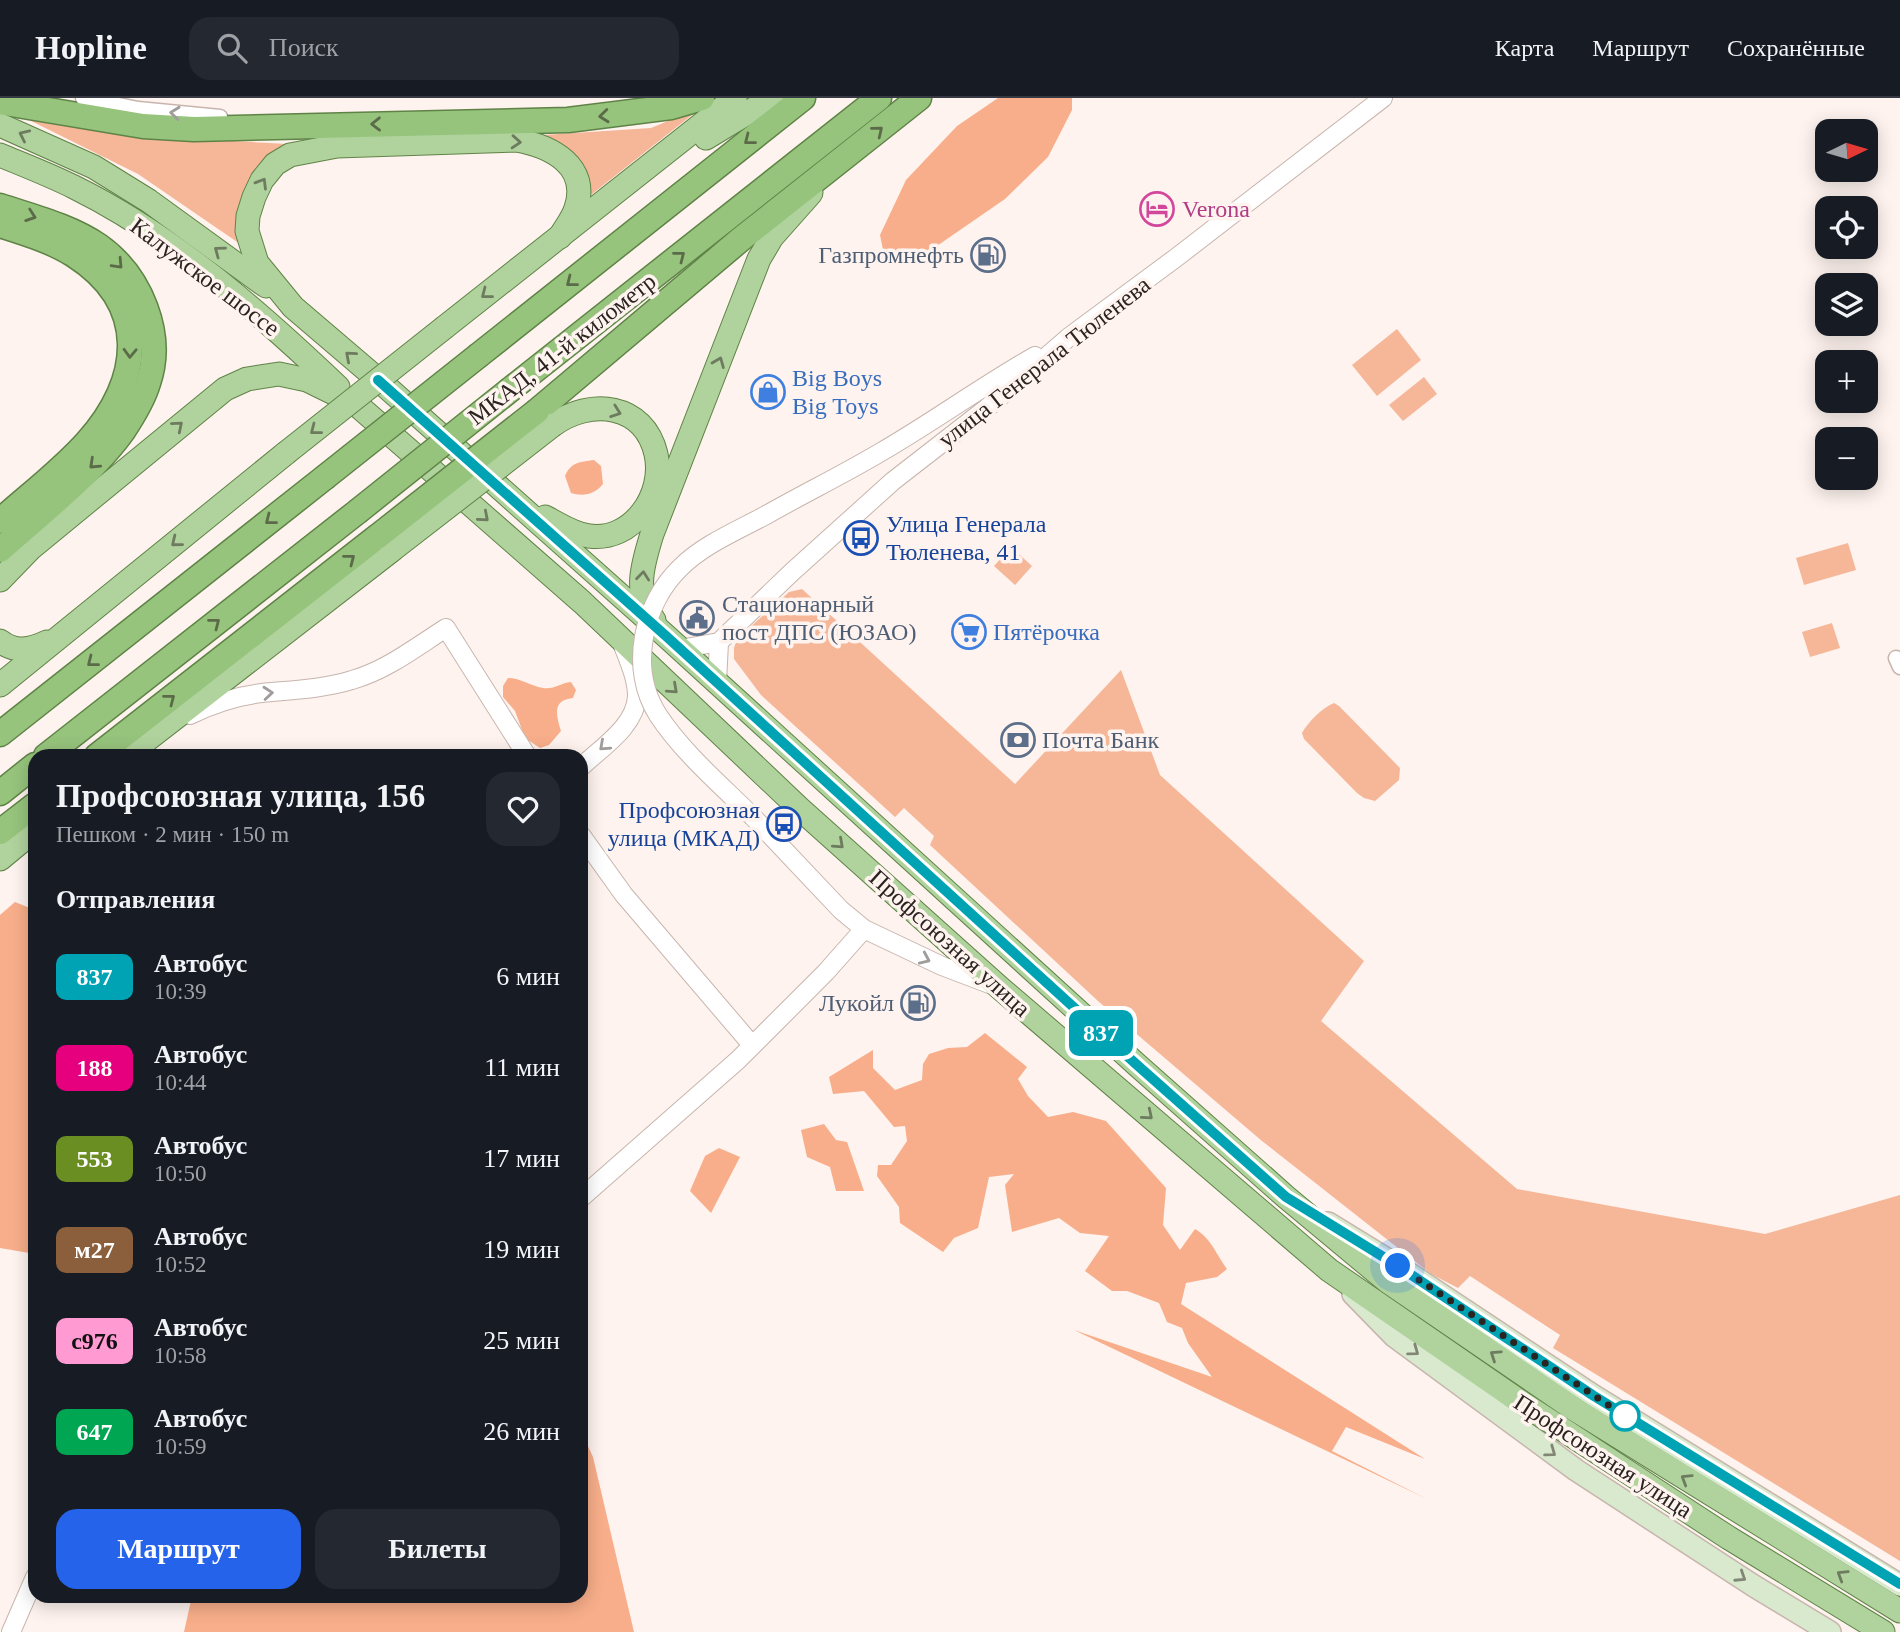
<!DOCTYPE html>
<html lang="ru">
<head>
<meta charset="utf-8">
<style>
  :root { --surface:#171b24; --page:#242831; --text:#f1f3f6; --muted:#9ea1a6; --line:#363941; --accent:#2563eb }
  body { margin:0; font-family:Georgia,serif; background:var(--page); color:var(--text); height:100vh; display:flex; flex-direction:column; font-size:26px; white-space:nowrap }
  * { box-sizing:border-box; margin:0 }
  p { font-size:23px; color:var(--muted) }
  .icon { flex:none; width:38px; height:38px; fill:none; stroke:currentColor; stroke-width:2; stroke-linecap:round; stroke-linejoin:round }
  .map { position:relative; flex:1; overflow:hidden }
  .panel { position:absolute; left:28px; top:651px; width:560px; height:854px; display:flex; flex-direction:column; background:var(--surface); border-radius:21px; box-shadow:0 4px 18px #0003 }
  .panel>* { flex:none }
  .badge { padding:0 14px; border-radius:10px; font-size:24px; line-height:46px }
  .needle { width:46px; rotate:85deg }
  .tools { position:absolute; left:1815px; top:21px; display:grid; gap:14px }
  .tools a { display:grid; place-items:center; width:63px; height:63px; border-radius:14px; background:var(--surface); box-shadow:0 4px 18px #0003; font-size:35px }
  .you { position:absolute; width:35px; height:35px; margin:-18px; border:5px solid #fff; border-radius:50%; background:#1a73e8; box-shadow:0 0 0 10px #1a73e833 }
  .map>.badge { position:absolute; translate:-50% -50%; box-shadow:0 0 0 4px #fff }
  h2 { padding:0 28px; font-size:26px; line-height:63px }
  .round { display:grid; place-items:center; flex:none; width:74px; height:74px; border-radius:21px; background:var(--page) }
  .headline { display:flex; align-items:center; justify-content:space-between; height:119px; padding:0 28px }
  h1 { font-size:33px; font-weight:700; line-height:52px }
  .button { display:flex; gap:14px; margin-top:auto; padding:14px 28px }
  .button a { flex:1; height:80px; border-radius:21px; background:var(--accent); color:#fff; font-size:28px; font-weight:700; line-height:80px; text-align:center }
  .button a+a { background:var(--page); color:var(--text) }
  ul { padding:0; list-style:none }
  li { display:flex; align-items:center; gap:21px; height:91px; padding:0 28px }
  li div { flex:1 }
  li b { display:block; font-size:26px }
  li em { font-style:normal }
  li .badge { min-width:77px; font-weight:700; text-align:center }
  header { display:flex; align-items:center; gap:42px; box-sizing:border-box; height:98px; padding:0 35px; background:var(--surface); border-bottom:2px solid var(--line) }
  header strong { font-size:33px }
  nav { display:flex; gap:38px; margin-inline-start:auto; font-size:24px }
  .search { width:490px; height:63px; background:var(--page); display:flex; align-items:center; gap:18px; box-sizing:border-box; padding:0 24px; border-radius:21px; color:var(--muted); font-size:26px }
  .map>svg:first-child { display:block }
  .green { fill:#f6b698 }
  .forest { fill:#f8ae8a }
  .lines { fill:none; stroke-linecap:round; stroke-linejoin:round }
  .minor-casing { stroke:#c7b5ad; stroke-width:17 }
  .tertiary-casing { stroke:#c7b5ad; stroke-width:20 }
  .secondary-casing { stroke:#c7b5ad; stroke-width:24 }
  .primary-casing { stroke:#5f8347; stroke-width:25 }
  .trunk-casing { stroke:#5f8347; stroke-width:27 }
  .minor { stroke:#fff; stroke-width:14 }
  .tertiary { stroke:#fff; stroke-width:18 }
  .secondary { stroke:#d8e9ce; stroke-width:21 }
  .primary { stroke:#b0d39d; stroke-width:23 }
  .trunk { stroke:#96c47c; stroke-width:24 }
  .tertiary-bridge-casing { stroke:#c7b5ad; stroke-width:20; stroke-linecap:butt }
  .primary-bridge-casing { stroke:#5f8347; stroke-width:25; stroke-linecap:butt }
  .trunk-bridge-casing { stroke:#5f8347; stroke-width:27; stroke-linecap:butt }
  .tertiary-bridge { stroke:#fff; stroke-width:18 }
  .primary-bridge { stroke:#b0d39d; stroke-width:23 }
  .trunk-bridge { stroke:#96c47c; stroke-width:24 }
  .oneway { stroke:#9f9c9b }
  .oneway2 { stroke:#5b6b49 }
  .oneway3 { stroke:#6d7b5e }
  .oneway4 { stroke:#818677 }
  .line-casing { stroke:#fff; stroke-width:16 }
  .line { stroke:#00a3b4; stroke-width:10 }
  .walk { stroke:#2a2320; stroke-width:7; stroke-dasharray:0 12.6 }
  .stop-dot { fill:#fff; stroke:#00a3b4; stroke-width:3.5 }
  .labels { text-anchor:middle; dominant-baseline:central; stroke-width:7; stroke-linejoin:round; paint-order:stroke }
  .hotel-label { font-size:24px; fill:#b23c85; stroke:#fef3ee; text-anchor:start }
  .service-label { font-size:24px; fill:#4e5e75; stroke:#fef3ee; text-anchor:end }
  .street-label { font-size:24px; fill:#2a2320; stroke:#fef3ee }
  .shop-label { font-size:24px; fill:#366cbe; stroke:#fef3ee; text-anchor:start }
  .transit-label { font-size:24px; fill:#164399; stroke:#fef3ee; text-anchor:start }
</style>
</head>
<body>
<header>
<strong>Hopline</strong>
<div class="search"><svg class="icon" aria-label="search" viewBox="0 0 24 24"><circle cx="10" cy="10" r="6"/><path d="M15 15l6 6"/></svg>Поиск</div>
<nav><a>Карта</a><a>Маршрут</a><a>Сохранённые</a></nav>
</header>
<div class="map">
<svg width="1900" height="1534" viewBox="0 0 1900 1534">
  <rect width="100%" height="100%" fill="#fef3ee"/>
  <g class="green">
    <polygon points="702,9 587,100 528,38 651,30"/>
    <polygon points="13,14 160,39 288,46 288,50 243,148 138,76"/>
    <polygon points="1397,231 1421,262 1377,298 1352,267"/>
    <polygon points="1424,279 1437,296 1403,323 1389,307"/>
    <polygon points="1848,445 1856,472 1804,487 1796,460"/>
    <polygon points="1011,449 1032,468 1015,487 994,468"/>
    <polygon points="802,491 1015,686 1121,572 1160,677 1364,863 1321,923 1517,1091 1765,1136 1900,1097 1900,1463 1553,1250 1560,1237 1470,1178 1458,1190 1431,1176 1262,1043 1098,903 930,747 934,738 904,710 895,719 761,597 734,561 734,550 737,541 789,494"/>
    <polygon points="1832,525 1840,550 1810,559 1802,534"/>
    <path d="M 1334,605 L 1339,608 L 1400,670 L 1399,682 L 1375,703 L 1364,700 L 1357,695 L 1304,641 L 1302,635 C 1308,624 1322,610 1334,605 Z"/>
  </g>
  <g class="forest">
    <polygon points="998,0 1072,0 1072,12 1048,59 1005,101 931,152 908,159 884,157 880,137 906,82 957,28"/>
    <path d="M 594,362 L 601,368 L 603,386 C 595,396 584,399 571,395 L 565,378 C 571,364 580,364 594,362 Z"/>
    <path d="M 508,580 C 521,580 530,588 543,590 C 554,592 560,585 571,584 L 576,592 L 573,600 C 552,602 556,617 561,633 L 549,647 L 540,650 L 525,640 L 515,613 L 503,599 L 503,588 Z"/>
    <polygon points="15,804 35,812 35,1156 0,1150 0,817"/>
    <path d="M 985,935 L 1027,969 L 1018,981 L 1028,998 L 1048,1019 L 1073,1014 L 1106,1023 L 1166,1090 L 1163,1127 L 1180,1152 L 1195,1131 C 1211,1140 1216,1156 1227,1171 L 1217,1179 L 1186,1185 L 1181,1206 L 1425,1361 L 1346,1329 L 1332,1353 L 1427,1401 L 1074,1232 L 1212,1279 L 1188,1245 L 1182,1230 L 1167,1224 L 1159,1205 L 1127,1193 L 1112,1193 L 1085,1173 L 1109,1138 L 1080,1135 L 1059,1120 L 1012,1134 L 1005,1087 L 1014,1076 L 989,1079 L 978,1130 L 954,1140 L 943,1154 L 900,1125 L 899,1109 L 877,1078 L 878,1067 L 891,1067 L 907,1043 L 905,1028 L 894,1029 L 864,993 L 833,996 L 829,979 L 873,952 L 873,970 L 895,992 L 922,982 L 923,966 L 929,956 L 948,950 L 967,949 Z"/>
    <polygon points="824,1026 836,1042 847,1044 864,1093 836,1093 830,1069 807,1059 801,1032"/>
    <polygon points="719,1050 740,1059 711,1115 690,1093 705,1058"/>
    <polygon points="581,1333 593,1359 634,1534 184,1534 192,1498 581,1498"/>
  </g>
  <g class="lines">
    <g class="minor-casing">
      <g id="minor">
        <polyline points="83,0 138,11 220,19"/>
        <polyline points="1896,560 1900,569"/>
      </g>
    </g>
    <g class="tertiary-casing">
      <g id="tertiary">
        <path d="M 768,416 C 805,395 844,376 881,354 C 933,324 982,288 1035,258"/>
        <polyline points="680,551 719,544 792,474 893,383 987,310 1069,239 1177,159 1383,0"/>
        <polyline points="717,585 719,544"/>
        <path d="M 190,617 C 212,606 236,598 262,595 C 292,592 323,591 352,582 C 387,572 416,549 446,530 L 527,658"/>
        <path d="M 581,669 C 601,650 636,628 637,598 C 637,580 628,561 622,545"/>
        <polyline points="753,719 841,812 864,831 942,868 992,887"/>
        <polyline points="581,737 624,797 752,947"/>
        <polyline points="581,1100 738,962 826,874 864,831"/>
        <polyline points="11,1534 35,1479"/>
      </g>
    </g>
    <g class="secondary-casing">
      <g id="secondary">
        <polyline points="1328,1125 1398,1168 1594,1298 1900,1487"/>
        <polyline points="1353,1196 1394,1238 1576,1372 1754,1488 1830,1534"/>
      </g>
    </g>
    <g class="primary-casing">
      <g id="primary">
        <polyline points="0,27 94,69 149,103 266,188"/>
        <polyline points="706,40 772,0"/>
        <path d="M 0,57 C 24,67 50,77 74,89 C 173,138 258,213 338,289"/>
        <path d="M 560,139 C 565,130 573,120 576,110 C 590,68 551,48 516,42 L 337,48 L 290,57 L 275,66 L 262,82 L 254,99 L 248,118 L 247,133 L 257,165 L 293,209 L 382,285 L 666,538 L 1136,966 L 1286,1099 L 1387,1183 L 1574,1311 L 1900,1513"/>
        <polyline points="445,229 735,0"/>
        <path d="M 545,419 C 559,426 573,436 589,438 C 632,444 665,397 656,356 C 644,305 590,300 553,327"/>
        <polyline points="0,482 31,450 225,291 247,281 279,276 307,282 356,306 582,504 799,710 1000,890 1329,1172 1525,1307 1729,1440 1883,1534"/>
        <path d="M 654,522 C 633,496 643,465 652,436 L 759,161 L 772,139 L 811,95"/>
        <path d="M 0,543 C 15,555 30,552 47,544"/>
        <polyline points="0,587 286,355"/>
        <polyline points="126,658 392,452"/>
        <polyline points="0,761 35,732"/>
      </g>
    </g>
    <g class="trunk-casing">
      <g id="trunk">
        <polyline points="0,4 143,28 194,31 568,22 671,9 702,0"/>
        <path d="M 0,108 C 33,119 70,128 99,148 C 140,177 165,236 148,285 C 143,302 133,318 123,333 C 94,374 39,417 0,452"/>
        <path d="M 0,127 C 25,135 52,143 74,157 C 150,206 143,282 87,344 C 61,373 29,397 0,423"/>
        <polyline points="479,257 803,0"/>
        <polyline points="511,291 879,0"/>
        <polyline points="537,313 741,141 919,0"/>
        <polyline points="0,636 324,380"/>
        <polyline points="46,658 357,414"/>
        <polyline points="97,658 377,439"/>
        <polyline points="0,695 35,667"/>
        <polyline points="0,734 35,707"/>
      </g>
    </g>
    <use href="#minor" class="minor"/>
    <use href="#tertiary" class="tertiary"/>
    <use href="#secondary" class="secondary"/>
    <use href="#primary" class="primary"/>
    <use href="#trunk" class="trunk"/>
    <g class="tertiary-bridge-casing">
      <path id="tertiary-bridge" d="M 753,719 C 721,687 683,655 658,617 C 628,570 643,505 681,469 C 704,446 739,432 768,416"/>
    </g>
    <g class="primary-bridge-casing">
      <g id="primary-bridge">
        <polyline points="286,355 445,229"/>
        <polyline points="392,452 553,327"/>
      </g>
    </g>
    <g class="trunk-bridge-casing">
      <g id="trunk-bridge">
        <polyline points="324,380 479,257"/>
        <polyline points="357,414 511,291"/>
        <polyline points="377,439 537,313"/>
      </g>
    </g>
    <use href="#tertiary-bridge" class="tertiary-bridge"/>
    <use href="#primary-bridge" class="primary-bridge"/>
    <use href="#trunk-bridge" class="trunk-bridge"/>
  </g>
  <defs><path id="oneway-chevron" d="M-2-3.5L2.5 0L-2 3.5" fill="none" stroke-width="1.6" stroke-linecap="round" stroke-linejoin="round" transform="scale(1.75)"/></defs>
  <g class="oneway">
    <use href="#oneway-chevron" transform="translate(175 15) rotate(-174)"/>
    <use href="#oneway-chevron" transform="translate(268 595) rotate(-5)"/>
    <use href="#oneway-chevron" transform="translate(604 648) rotate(138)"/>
    <use href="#oneway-chevron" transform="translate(925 861) rotate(24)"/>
  </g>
  <g class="oneway2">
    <use href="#oneway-chevron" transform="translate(604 18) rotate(174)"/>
    <use href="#oneway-chevron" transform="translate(376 26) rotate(179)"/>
    <use href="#oneway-chevron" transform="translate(878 33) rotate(-39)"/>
    <use href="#oneway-chevron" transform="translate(749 42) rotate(142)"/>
    <use href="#oneway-chevron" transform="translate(31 118) rotate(19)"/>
    <use href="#oneway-chevron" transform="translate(680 158) rotate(-38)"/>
    <use href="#oneway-chevron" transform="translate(118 166) rotate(47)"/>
    <use href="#oneway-chevron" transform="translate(571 184) rotate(142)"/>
    <use href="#oneway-chevron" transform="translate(130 255) rotate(92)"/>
    <use href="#oneway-chevron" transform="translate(94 366) rotate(137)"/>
    <use href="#oneway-chevron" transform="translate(270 422) rotate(142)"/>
    <use href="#oneway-chevron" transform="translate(350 461) rotate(-38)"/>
    <use href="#oneway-chevron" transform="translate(215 525) rotate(-38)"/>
    <use href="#oneway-chevron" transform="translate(92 564) rotate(142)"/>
    <use href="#oneway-chevron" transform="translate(170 601) rotate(-38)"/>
  </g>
  <g class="oneway3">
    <use href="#oneway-chevron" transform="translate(24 37) rotate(-155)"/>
    <use href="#oneway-chevron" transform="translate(516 44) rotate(4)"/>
    <use href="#oneway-chevron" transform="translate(262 85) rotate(-59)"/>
    <use href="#oneway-chevron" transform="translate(219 153) rotate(-143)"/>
    <use href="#oneway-chevron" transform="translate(486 196) rotate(142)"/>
    <use href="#oneway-chevron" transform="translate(350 258) rotate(-139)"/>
    <use href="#oneway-chevron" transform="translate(719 264) rotate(-68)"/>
    <use href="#oneway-chevron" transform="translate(616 314) rotate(20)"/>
    <use href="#oneway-chevron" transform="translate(178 328) rotate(-40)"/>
    <use href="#oneway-chevron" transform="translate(315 332) rotate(142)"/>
    <use href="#oneway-chevron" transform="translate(484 419) rotate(41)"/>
    <use href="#oneway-chevron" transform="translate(176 444) rotate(141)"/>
    <use href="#oneway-chevron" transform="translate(643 478) rotate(-84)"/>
    <use href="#oneway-chevron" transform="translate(673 591) rotate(42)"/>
    <use href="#oneway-chevron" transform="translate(839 746) rotate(42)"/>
    <use href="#oneway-chevron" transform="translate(1148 1017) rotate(40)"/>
    <use href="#oneway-chevron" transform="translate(1495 1257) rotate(-146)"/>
    <use href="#oneway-chevron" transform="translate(1686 1381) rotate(-148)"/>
    <use href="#oneway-chevron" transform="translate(1842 1477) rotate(-148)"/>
  </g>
  <g class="oneway4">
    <use href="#oneway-chevron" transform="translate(1414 1253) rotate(36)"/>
    <use href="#oneway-chevron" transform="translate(1551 1354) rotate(36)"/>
    <use href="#oneway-chevron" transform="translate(1741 1479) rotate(33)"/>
  </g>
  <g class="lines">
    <g class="line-casing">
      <polyline id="line" points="378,282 666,538 1136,966 1286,1099 1398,1168 1594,1298 1900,1486"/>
    </g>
    <use href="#line" class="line"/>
    <polyline class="walk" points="1398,1168 1625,1318"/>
  </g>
  <defs>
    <g id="hotel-ring" transform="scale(1.75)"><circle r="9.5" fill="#fef3ee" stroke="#d1479c" stroke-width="1.5"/><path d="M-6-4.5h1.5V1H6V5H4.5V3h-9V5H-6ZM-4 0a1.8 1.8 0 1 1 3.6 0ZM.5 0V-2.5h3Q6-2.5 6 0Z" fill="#d1479c"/></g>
    <g id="fuel-ring" transform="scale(1.75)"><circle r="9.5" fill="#fef3ee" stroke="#5c6f8a" stroke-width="1.5"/><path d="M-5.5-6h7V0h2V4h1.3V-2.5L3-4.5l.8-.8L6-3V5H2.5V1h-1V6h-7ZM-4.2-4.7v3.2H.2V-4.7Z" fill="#5c6f8a"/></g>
    <g id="shop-ring" transform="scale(1.75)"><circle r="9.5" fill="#fef3ee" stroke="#3f7fe0" stroke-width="1.5"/><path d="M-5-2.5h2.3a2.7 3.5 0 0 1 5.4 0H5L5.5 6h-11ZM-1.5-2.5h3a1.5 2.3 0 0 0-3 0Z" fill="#3f7fe0"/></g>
    <g id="bus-ring" transform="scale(1.75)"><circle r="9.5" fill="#fef3ee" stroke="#1a4fb4" stroke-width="1.5"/><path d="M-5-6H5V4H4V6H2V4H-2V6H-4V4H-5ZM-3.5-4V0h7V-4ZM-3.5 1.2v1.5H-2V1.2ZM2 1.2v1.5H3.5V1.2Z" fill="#1a4fb4"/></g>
    <g id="civic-ring" transform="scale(1.75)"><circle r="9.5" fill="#fef3ee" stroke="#5c6f8a" stroke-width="1.5"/><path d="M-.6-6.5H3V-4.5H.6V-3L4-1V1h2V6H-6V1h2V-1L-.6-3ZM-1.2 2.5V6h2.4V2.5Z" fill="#5c6f8a"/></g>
    <g id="supermarket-ring" transform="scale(1.75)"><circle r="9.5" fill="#fef3ee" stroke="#3f7fe0" stroke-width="1.5"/><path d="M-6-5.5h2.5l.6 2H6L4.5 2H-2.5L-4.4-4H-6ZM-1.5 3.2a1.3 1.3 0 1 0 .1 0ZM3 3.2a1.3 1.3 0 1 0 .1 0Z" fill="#3f7fe0"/></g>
    <g id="bank-ring" transform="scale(1.75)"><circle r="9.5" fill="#fef3ee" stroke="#5c6f8a" stroke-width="1.5"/><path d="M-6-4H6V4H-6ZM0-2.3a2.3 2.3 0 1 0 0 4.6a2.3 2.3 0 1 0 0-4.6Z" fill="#5c6f8a"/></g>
  </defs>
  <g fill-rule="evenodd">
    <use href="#hotel-ring" x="1157" y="111"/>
    <use href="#fuel-ring" x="988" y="157"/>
    <use href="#shop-ring" x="768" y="294"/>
    <use href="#bus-ring" x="861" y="440"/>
    <use href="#civic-ring" x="697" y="520"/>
    <use href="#supermarket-ring" x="969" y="534"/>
    <use href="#bank-ring" x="1018" y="642"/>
    <use href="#bus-ring" x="784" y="726"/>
    <use href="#fuel-ring" x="918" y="905"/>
  </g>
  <circle class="stop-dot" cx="1625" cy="1318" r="14"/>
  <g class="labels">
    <g class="hotel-label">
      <text x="1182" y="111">Verona</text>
    </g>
    <g class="service-label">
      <text x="964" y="157">Газпромнефть</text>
      <text x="722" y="506" text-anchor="start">Стационарный<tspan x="722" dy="28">пост ДПС (ЮЗАО)</tspan></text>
      <text x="1042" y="642" text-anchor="start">Почта Банк</text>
      <text x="894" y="905">Лукойл</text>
    </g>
    <g class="street-label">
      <text transform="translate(205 179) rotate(37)">Калужское шоссе</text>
      <text transform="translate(562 251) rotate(-38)">МКАД, 41-й километр</text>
      <text transform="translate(1044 264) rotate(-38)">улица Генерала Тюленева</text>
      <text transform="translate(950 845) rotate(42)">Профсоюзная улица</text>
      <text transform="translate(1603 1358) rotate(33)">Профсоюзная улица</text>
    </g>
    <g class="shop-label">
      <text x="792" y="280">Big Boys<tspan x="792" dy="28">Big Toys</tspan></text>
      <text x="993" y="534">Пятёрочка</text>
    </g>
    <g class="transit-label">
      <text x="886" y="426">Улица Генерала<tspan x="886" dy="28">Тюленева, 41</tspan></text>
      <text x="760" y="712" text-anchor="end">Профсоюзная<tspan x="760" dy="28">улица (МКАД)</tspan></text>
    </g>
  </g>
</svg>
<div class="tools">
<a><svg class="needle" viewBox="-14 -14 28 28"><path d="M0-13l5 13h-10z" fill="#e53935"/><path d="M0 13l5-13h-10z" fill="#9ea1a6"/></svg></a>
<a><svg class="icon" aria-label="locate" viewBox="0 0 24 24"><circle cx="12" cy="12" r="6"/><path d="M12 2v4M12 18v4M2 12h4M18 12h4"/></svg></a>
<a><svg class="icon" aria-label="layers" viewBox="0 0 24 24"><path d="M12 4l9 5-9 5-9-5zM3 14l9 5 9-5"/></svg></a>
<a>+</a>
<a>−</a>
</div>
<div class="you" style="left:1398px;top:1168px"></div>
<b class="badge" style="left:1101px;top:935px;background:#00a3b4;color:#fff">837</b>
<section class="panel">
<div class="headline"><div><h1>Профсоюзная улица, 156</h1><p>Пешком · 2 мин · 150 m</p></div><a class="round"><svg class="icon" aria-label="heart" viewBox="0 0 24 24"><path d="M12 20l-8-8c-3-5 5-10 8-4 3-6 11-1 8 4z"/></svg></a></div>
<h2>Отправления</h2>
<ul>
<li><span class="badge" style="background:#00a3b4;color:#fff">837</span><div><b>Автобус</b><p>10:39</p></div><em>6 мин</em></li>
<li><span class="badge" style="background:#e6007e;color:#fff">188</span><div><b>Автобус</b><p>10:44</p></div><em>11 мин</em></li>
<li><span class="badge" style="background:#6b8e23;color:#fff">553</span><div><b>Автобус</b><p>10:50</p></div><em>17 мин</em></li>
<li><span class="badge" style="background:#8b5e3c;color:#fff">м27</span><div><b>Автобус</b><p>10:52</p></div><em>19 мин</em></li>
<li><span class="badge" style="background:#ff9ad2;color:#111">с976</span><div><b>Автобус</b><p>10:58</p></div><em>25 мин</em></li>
<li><span class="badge" style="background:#00a651;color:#fff">647</span><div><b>Автобус</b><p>10:59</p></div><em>26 мин</em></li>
</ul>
<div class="button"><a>Маршрут</a><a>Билеты</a></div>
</section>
</div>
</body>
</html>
